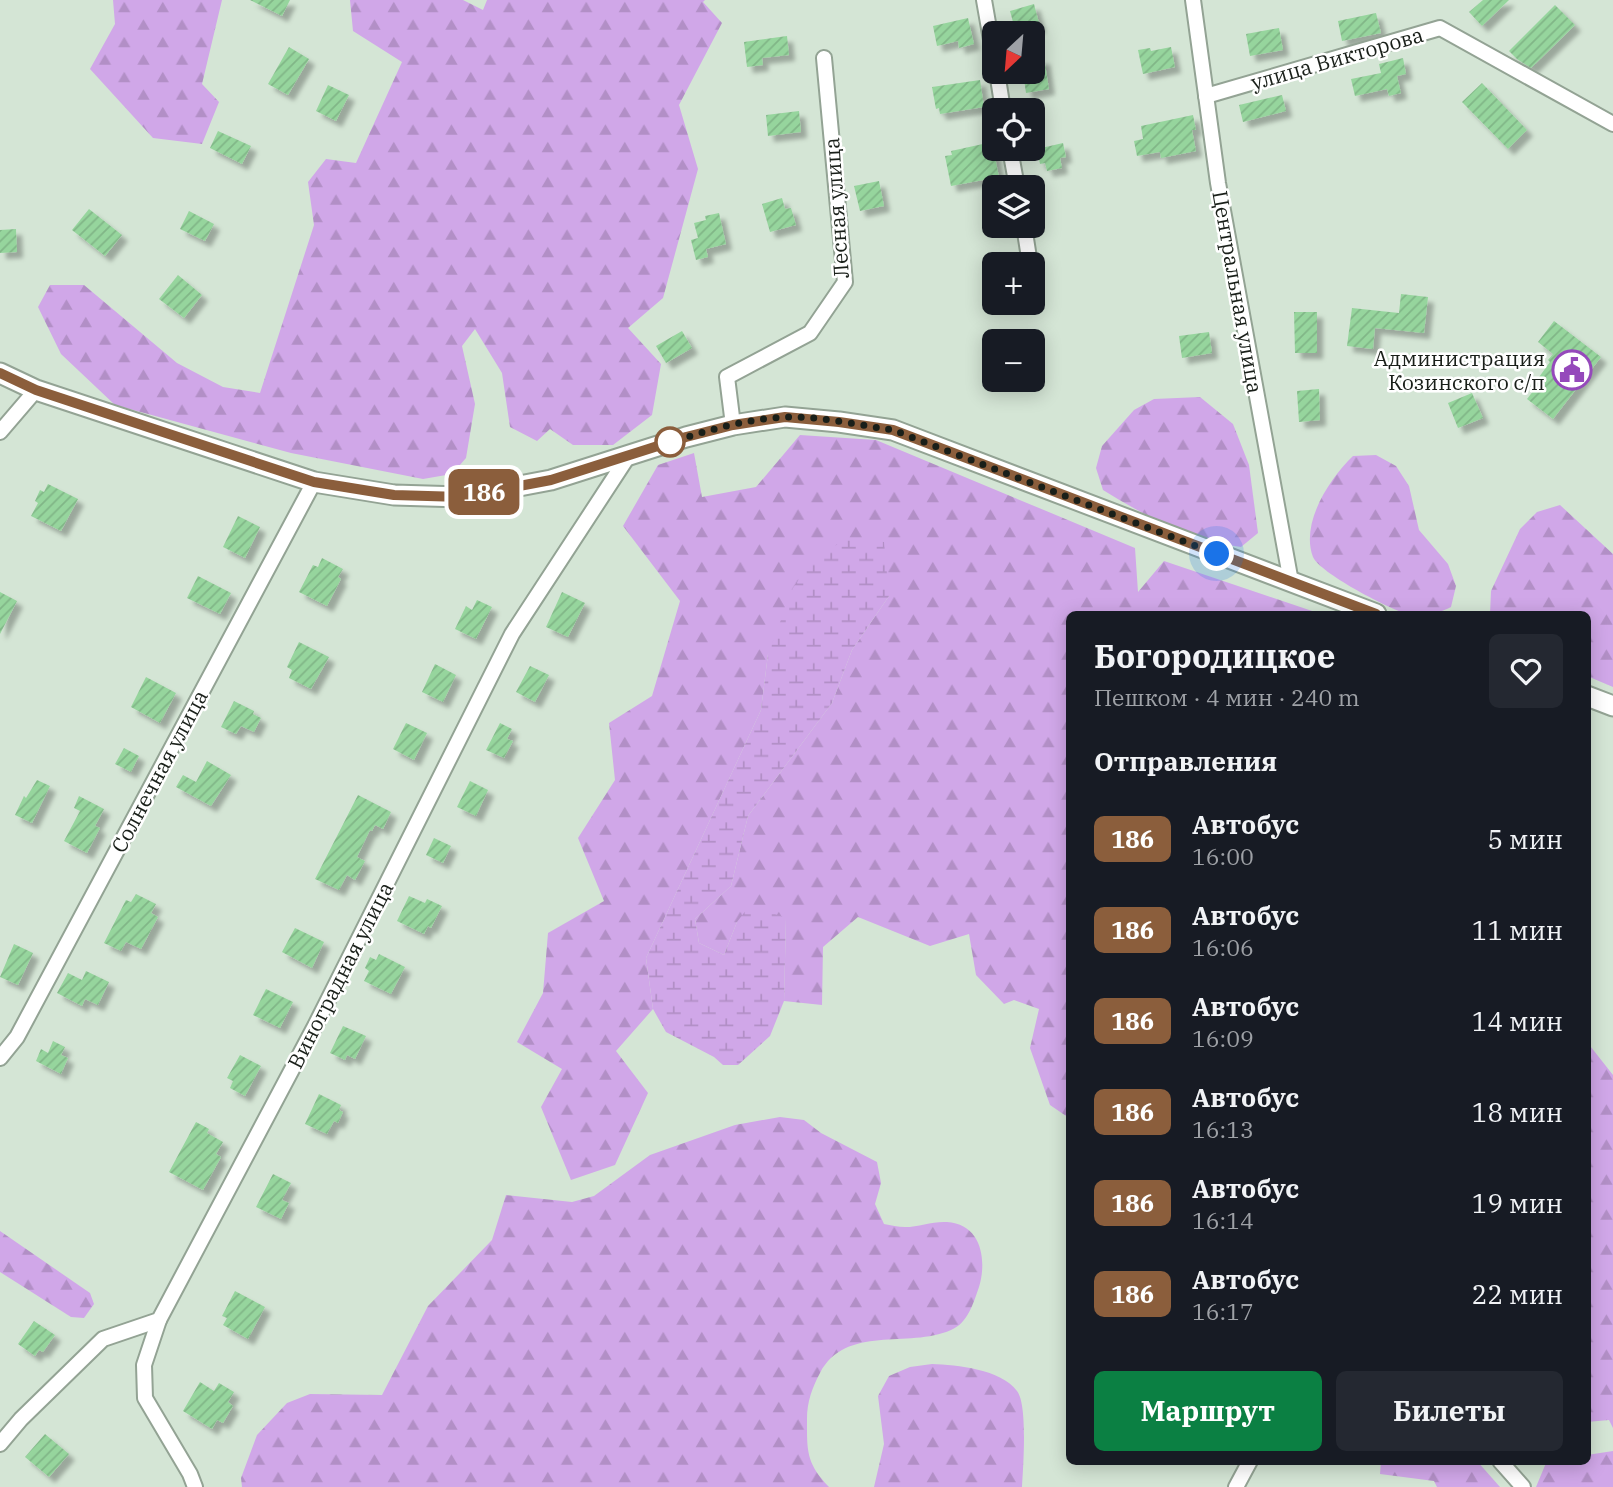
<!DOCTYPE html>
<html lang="ru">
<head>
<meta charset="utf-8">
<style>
  :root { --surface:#171b24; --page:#242831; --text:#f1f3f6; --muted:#9ea1a6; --accent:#0b8043 }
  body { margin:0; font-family:"IBM Plex Serif",serif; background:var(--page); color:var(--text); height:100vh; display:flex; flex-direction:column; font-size:26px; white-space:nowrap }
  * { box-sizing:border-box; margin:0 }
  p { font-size:23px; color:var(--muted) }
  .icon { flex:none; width:38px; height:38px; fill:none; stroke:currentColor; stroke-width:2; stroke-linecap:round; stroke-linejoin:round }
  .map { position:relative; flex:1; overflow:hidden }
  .side { position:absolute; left:1066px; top:611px; width:525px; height:854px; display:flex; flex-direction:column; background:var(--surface); border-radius:10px; box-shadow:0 4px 18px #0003 }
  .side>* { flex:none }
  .badge { padding:0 14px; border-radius:10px; font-size:24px; line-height:46px }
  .needle { width:46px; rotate:206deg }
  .buttons { position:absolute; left:982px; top:21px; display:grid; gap:14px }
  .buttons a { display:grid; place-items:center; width:63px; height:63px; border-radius:10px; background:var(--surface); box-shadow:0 4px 18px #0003; font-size:35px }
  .you { position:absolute; width:35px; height:35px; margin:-18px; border:5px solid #fff; border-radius:50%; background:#1a73e8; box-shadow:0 0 0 10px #1a73e833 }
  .map>.badge { position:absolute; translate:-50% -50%; box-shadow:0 0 0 4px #fff }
  h2 { padding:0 28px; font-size:26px; line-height:63px }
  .round { display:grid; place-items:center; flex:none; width:74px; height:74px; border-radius:10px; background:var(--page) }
  .summary { display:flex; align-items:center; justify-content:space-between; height:119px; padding:0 28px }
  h1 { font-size:33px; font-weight:800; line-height:52px }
  .button { display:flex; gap:14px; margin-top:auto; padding:14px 28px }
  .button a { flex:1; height:80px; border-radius:10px; background:var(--accent); color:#fff; font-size:28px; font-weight:800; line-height:80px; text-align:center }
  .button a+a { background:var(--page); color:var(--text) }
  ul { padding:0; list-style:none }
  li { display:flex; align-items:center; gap:21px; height:91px; padding:0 28px }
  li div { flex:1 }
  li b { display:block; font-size:26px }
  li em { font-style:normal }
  li .badge { min-width:77px; font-weight:700; text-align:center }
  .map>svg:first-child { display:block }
  .forest { fill:url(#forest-firs) }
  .wetland { fill:url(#wetland-marsh) }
  .building { fill:url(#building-hatch); filter:url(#shadow) }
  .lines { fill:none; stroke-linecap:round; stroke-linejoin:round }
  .street-casing { stroke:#93a394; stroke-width:18 }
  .secondary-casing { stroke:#93a394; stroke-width:23 }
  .street { stroke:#fff; stroke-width:14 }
  .secondary { stroke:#fff; stroke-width:19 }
  .line-casing { stroke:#fff; stroke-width:16 }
  .line { stroke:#8b5e3c; stroke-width:10 }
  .walk { stroke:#191f19; stroke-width:7; stroke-dasharray:0 12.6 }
  .stop-dot { fill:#fff; stroke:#8b5e3c; stroke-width:3.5 }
  .labels { text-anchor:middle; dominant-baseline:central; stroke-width:5; stroke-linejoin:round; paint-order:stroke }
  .street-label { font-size:21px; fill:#191f19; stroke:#fff }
  .poi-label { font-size:21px; fill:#191f19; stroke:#fff; text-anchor:end }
</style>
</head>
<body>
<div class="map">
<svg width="1613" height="1487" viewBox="0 0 1613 1487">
  <defs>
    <pattern id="forest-firs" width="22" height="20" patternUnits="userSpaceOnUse" patternTransform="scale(1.75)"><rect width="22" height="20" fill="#d0a7e8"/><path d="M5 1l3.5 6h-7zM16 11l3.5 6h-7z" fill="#b28fc6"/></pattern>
    <pattern id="wetland-marsh" width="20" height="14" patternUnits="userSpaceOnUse" patternTransform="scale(1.75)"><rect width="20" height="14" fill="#d0a7e8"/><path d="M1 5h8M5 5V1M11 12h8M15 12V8" fill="none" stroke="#b28fc6"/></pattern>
    <pattern id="building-hatch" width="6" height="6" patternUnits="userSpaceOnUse" patternTransform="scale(1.75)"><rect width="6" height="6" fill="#96d59d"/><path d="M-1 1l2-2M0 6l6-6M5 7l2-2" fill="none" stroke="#81b687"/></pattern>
    <filter id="shadow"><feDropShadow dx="6" dy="6" stdDeviation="2" flood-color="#0004"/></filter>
  </defs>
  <rect width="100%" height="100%" fill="#d4e5d5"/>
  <g class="forest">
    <polygon points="113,0 222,0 202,84 219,102 202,144 153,138 90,69 115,24"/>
    <polygon points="350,0 463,0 483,10 487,0 705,0 703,2 722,23 679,105 698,169 663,298 628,328 661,364 652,415 613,445 573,445 550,429 537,441 510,427 502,373 475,329 462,346 475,404 466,458 452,474 423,479 291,453 115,405 61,354 38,307 50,285 84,285 177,363 223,387 260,393 314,225 308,182 326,159 356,163 402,62 353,31"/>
    <path d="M 1200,397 L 1233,424 L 1249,465 L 1258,533 L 1241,547 C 1192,541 1145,516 1103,490 L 1096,468 L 1102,446 L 1134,410 L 1154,399 Z"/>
    <polygon points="800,435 876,440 1135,548 1138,592 1164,561 1321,614 1069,614 1069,1118 1050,1105 1030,1048 1039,1009 1014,1000 1004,1004 976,975 969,934 930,946 858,917 823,947 822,1005 784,1001 786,918 737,922 724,955 699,943 695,919 731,886 748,816 832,703 852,650 889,596 768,654 761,710 646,958 653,1009 616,1051 648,1093 615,1165 571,1180 541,1107 562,1069 517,1042 543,993 548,933 604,901 578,838 615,780 609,723 652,696 680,601 623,526 658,465 694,453 702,497 756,487"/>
    <path d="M 1376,455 L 1396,466 L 1409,486 L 1419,530 L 1448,564 L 1456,586 L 1451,607 C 1438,614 1419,618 1404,613 C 1386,607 1320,573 1313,557 C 1300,523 1330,478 1353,456 Z"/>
    <polygon points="1560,505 1613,554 1613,687 1587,676 1587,614 1490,614 1491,591 1520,529 1537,512"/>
    <polygon points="1587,1042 1613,1075 1613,1428 1609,1420 1587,1422"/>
    <path d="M 780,1117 L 804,1120 L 821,1133 L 877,1162 L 881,1183 L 875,1204 L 884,1224 C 891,1225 898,1227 905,1227 C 919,1227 933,1221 947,1222 C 982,1224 987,1261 979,1287 C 973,1304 968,1323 951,1330 C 908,1349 846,1324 820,1373 C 812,1388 807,1402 807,1419 C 807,1451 806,1463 829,1487 L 242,1487 L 241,1478 L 257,1435 L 287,1403 L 310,1394 L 382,1395 L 428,1306 L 492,1240 L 506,1195 L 572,1202 L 594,1196 L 650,1155 L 735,1125 Z"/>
    <polygon points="0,1231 90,1293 94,1304 84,1318 71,1317 0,1272"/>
    <path d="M 932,1364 C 957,1365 1001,1369 1017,1391 C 1028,1405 1023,1468 1022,1487 L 874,1487 L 884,1444 L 878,1396 L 889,1376 L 910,1367 Z"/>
    <polygon points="1613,1451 1613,1487 1536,1487 1546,1463 1587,1461 1587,1455"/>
    <polygon points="1381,1461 1477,1461 1500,1487 1437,1487 1434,1481 1380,1474"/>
  </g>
  <polygon class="wetland" points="851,539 884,542 889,596 852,650 832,703 748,816 731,886 695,919 699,943 724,955 737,922 750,905 786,918 784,1001 770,1036 738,1065 723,1065 714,1057 666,1032 653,1009 646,958 761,710 768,654 793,588 817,553"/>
  <g class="building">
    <polygon points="250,0 290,0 282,16"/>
    <polygon points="1483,0 1509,0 1482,26 1469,12"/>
    <polygon points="1034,4 1040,27 1016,33 1010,11"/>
    <polygon points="1555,5 1575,25 1531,68 1517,59 1509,51"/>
    <polygon points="1376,13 1381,33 1342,41 1338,21"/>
    <polygon points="968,18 974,44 959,48 958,41 937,46 933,26"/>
    <polygon points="1279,28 1283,50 1250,56 1246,34"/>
    <polygon points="787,36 789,55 762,58 763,65 747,67 744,42"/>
    <polygon points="289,47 309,59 288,95 268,84"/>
    <polygon points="1171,47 1175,67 1143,74 1138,50 1150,48 1151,51"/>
    <polygon points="1044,58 1049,89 1026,93 1023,72 1032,72 1032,60"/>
    <polygon points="1403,58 1406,74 1397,76 1401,93 1389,96 1387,89 1355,96 1351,79 1381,73 1379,64"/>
    <polygon points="980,80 984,107 940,114 939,108 936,109 932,87"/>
    <polygon points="1482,83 1527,130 1508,149 1462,102"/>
    <polygon points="328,85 349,95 336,121 316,111"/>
    <polygon points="1282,95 1286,111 1243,122 1239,105"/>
    <polygon points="799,111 801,132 768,136 766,115"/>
    <polygon points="1193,115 1196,130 1192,130 1196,151 1161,158 1160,152 1137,156 1134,141 1143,139 1141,126"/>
    <polygon points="218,131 251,146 242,164 210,148"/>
    <polygon points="992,142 999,177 951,186 945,156 952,155 951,151"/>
    <polygon points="1063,143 1066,157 1060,158 1062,168 1047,171 1045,163 1040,164 1037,149"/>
    <polygon points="879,181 884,206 860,211 854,186"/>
    <polygon points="782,198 785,209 791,208 796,225 770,232 762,204"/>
    <polygon points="89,209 122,235 105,256 72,230"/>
    <polygon points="189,211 214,224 205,241 180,229"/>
    <polygon points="719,213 726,244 706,249 708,257 696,260 691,240 698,238 694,223 706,220 705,216"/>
    <polygon points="16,229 17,252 0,253 0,230"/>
    <polygon points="178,275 202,295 184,318 159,299"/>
    <polygon points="1401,294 1428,297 1424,333 1375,328 1373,349 1347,346 1352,308 1399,313"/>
    <polygon points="1294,312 1317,312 1317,353 1295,353"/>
    <polygon points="1554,321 1601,357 1553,419 1527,399 1537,386 1534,384 1550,362 1548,360 1553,354 1538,342"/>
    <polygon points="682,331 692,348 666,363 656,346"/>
    <polygon points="1209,332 1212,353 1182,358 1179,336"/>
    <polygon points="1319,389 1320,420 1299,422 1297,391"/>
    <polygon points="1472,393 1483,418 1458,428 1448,403"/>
    <polygon points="48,484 78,499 61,531 31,516 38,503 35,501 40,490 44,492"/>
    <polygon points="238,516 260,527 245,558 223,547"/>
    <polygon points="322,558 343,569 338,577 341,579 327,606 299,592 313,565 318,567"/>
    <polygon points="198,576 231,593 220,614 187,598"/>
    <polygon points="0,592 17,601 0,634"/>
    <polygon points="562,592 585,603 568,637 546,627"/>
    <polygon points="477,600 492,607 476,639 455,629 466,606 472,610"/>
    <polygon points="299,642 329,657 311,689 289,678 292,670 287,667"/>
    <polygon points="435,664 456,675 443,702 422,692"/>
    <polygon points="530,666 549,675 535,702 516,692"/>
    <polygon points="146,677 176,693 160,723 131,707"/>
    <polygon points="234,701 254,711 253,714 261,718 254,732 241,726 236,734 221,727"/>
    <polygon points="406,723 427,733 414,760 393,749"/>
    <polygon points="500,723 512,729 507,739 513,741 504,758 486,750"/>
    <polygon points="124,748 139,756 131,772 115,764"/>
    <polygon points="207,761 231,775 211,806 176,787 183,775 196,782"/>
    <polygon points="37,780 50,786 32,823 15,815 24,796 26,798"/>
    <polygon points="470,781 488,790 476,816 457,807"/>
    <polygon points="358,795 391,812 383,829 375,825 372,831 370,830 357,857 365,861 355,880 347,875 339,890 315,879"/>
    <polygon points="79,796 104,809 95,826 100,828 87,853 64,841 80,811 74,808"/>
    <polygon points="434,838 451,846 443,863 426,855"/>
    <polygon points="136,894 156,904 151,913 158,917 141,949 126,942 121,951 104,943 126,900 131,902"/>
    <polygon points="409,896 425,903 427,899 442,906 431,928 428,926 424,934 397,921"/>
    <polygon points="295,928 324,942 312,968 282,952"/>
    <polygon points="14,944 33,953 18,985 0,977"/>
    <polygon points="379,954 405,967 391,994 364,981 369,971 365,968 370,957 376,960"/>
    <polygon points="86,971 109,982 98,1005 85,999 82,1006 57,993 68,973 82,980"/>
    <polygon points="266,989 293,1002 280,1028 253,1015"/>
    <polygon points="343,1026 366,1036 355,1059 347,1055 345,1060 330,1053"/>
    <polygon points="53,1041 65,1047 61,1055 68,1058 61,1074 36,1061 41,1049 48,1053"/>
    <polygon points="240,1055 261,1066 245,1096 230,1088 233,1081 227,1078"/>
    <polygon points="319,1094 341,1105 339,1110 343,1112 338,1123 334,1121 327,1134 305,1124"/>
    <polygon points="196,1122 209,1129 207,1133 223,1142 216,1154 221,1157 203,1190 169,1172"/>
    <polygon points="273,1174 291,1183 282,1200 289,1203 281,1219 256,1207"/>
    <polygon points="235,1291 265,1307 248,1339 223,1325 227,1318 222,1316"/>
    <polygon points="34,1321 55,1335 43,1352 39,1350 35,1356 18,1344"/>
    <polygon points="200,1382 214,1391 219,1383 234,1392 228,1402 233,1406 223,1423 217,1420 212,1429 183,1411"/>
    <polygon points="45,1434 69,1454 49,1477 25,1457"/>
  </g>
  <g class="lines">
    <g class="street-casing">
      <g id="street">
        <polyline points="984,0 994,57"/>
        <polyline points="1193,0 1218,183 1291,582"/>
        <polyline points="997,72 1003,110"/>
        <polyline points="1206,96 1440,28 1613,124"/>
        <polyline points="1010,149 1017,187"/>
        <polyline points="1024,226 1030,264"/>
        <polyline points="733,425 727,377 810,333 845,282 824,58"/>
        <polyline points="0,432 36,390"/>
        <polyline points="0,1058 17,1037 314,482"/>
        <polyline points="159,1320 144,1365 145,1398 190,1474 195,1487"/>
        <polyline points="0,1444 21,1419 103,1339 159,1320 315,1026 512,634 629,455"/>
        <polyline points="1500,1461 1523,1487"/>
        <polyline points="1236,1487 1250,1461"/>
      </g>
    </g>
    <g class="secondary-casing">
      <g id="secondary">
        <polyline points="0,373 36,390 314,482 394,495 461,497 551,480 686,437 733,425 785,417 839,422 893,430 1376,614"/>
        <polyline points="1587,696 1613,706"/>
      </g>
    </g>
    <use href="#street" class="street"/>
    <use href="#secondary" class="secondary"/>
  </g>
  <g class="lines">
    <g class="line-casing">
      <polyline id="line" points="0,373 36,390 314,482 394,495 461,497 551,480 686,437 733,425 785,417 839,422 893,430 1376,614"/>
    </g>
    <use href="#line" class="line"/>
    <path class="walk" d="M 670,442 L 668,443 C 705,431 746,419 785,417 C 821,416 858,425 893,430 L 1217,554"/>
  </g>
  <defs>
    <g id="civic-ring" transform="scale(2.0125)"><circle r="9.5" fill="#fff" stroke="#9549bb" stroke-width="1.5"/><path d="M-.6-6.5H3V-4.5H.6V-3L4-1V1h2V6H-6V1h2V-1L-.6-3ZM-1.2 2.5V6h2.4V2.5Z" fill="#9549bb"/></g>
  </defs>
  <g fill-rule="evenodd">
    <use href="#civic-ring" x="1572" y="370"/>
  </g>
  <circle class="stop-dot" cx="670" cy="442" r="14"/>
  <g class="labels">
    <g class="street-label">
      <text transform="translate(1337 58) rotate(-16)">улица Викторова</text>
      <text transform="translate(836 208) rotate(-94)">Лесная улица</text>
      <text transform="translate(1238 292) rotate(80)">Центральная улица</text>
      <text transform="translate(159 771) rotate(-62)">Солнечная улица</text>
      <text transform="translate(340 975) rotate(-63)">Виноградная улица</text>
    </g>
    <g class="poi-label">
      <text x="1545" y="358">Администрация<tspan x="1545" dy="24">Козинского с/п</tspan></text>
    </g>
  </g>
</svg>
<div class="buttons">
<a><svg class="needle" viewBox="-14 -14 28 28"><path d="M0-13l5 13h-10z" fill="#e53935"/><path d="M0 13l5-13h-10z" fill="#9ea1a6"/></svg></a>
<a><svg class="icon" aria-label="locate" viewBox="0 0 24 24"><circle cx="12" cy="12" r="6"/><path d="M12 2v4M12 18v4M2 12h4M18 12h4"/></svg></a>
<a><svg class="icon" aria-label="layers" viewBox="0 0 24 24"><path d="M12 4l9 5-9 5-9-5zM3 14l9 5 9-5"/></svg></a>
<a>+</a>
<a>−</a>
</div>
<div class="you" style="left:1217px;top:554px"></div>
<b class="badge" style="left:484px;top:492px;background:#8b5e3c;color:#fff">186</b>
<section class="side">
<div class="summary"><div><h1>Богородицкое</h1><p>Пешком · 4 мин · 240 m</p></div><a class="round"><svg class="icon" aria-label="heart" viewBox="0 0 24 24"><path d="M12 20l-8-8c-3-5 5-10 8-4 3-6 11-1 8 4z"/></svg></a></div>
<h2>Отправления</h2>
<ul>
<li><span class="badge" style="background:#8b5e3c;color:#fff">186</span><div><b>Автобус</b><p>16:00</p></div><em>5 мин</em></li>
<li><span class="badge" style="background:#8b5e3c;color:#fff">186</span><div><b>Автобус</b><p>16:06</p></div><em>11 мин</em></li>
<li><span class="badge" style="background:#8b5e3c;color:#fff">186</span><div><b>Автобус</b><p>16:09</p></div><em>14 мин</em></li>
<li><span class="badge" style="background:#8b5e3c;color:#fff">186</span><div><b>Автобус</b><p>16:13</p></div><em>18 мин</em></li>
<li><span class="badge" style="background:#8b5e3c;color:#fff">186</span><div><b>Автобус</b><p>16:14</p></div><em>19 мин</em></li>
<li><span class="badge" style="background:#8b5e3c;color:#fff">186</span><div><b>Автобус</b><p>16:17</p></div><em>22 мин</em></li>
</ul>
<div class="button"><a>Маршрут</a><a>Билеты</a></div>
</section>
</div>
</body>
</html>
